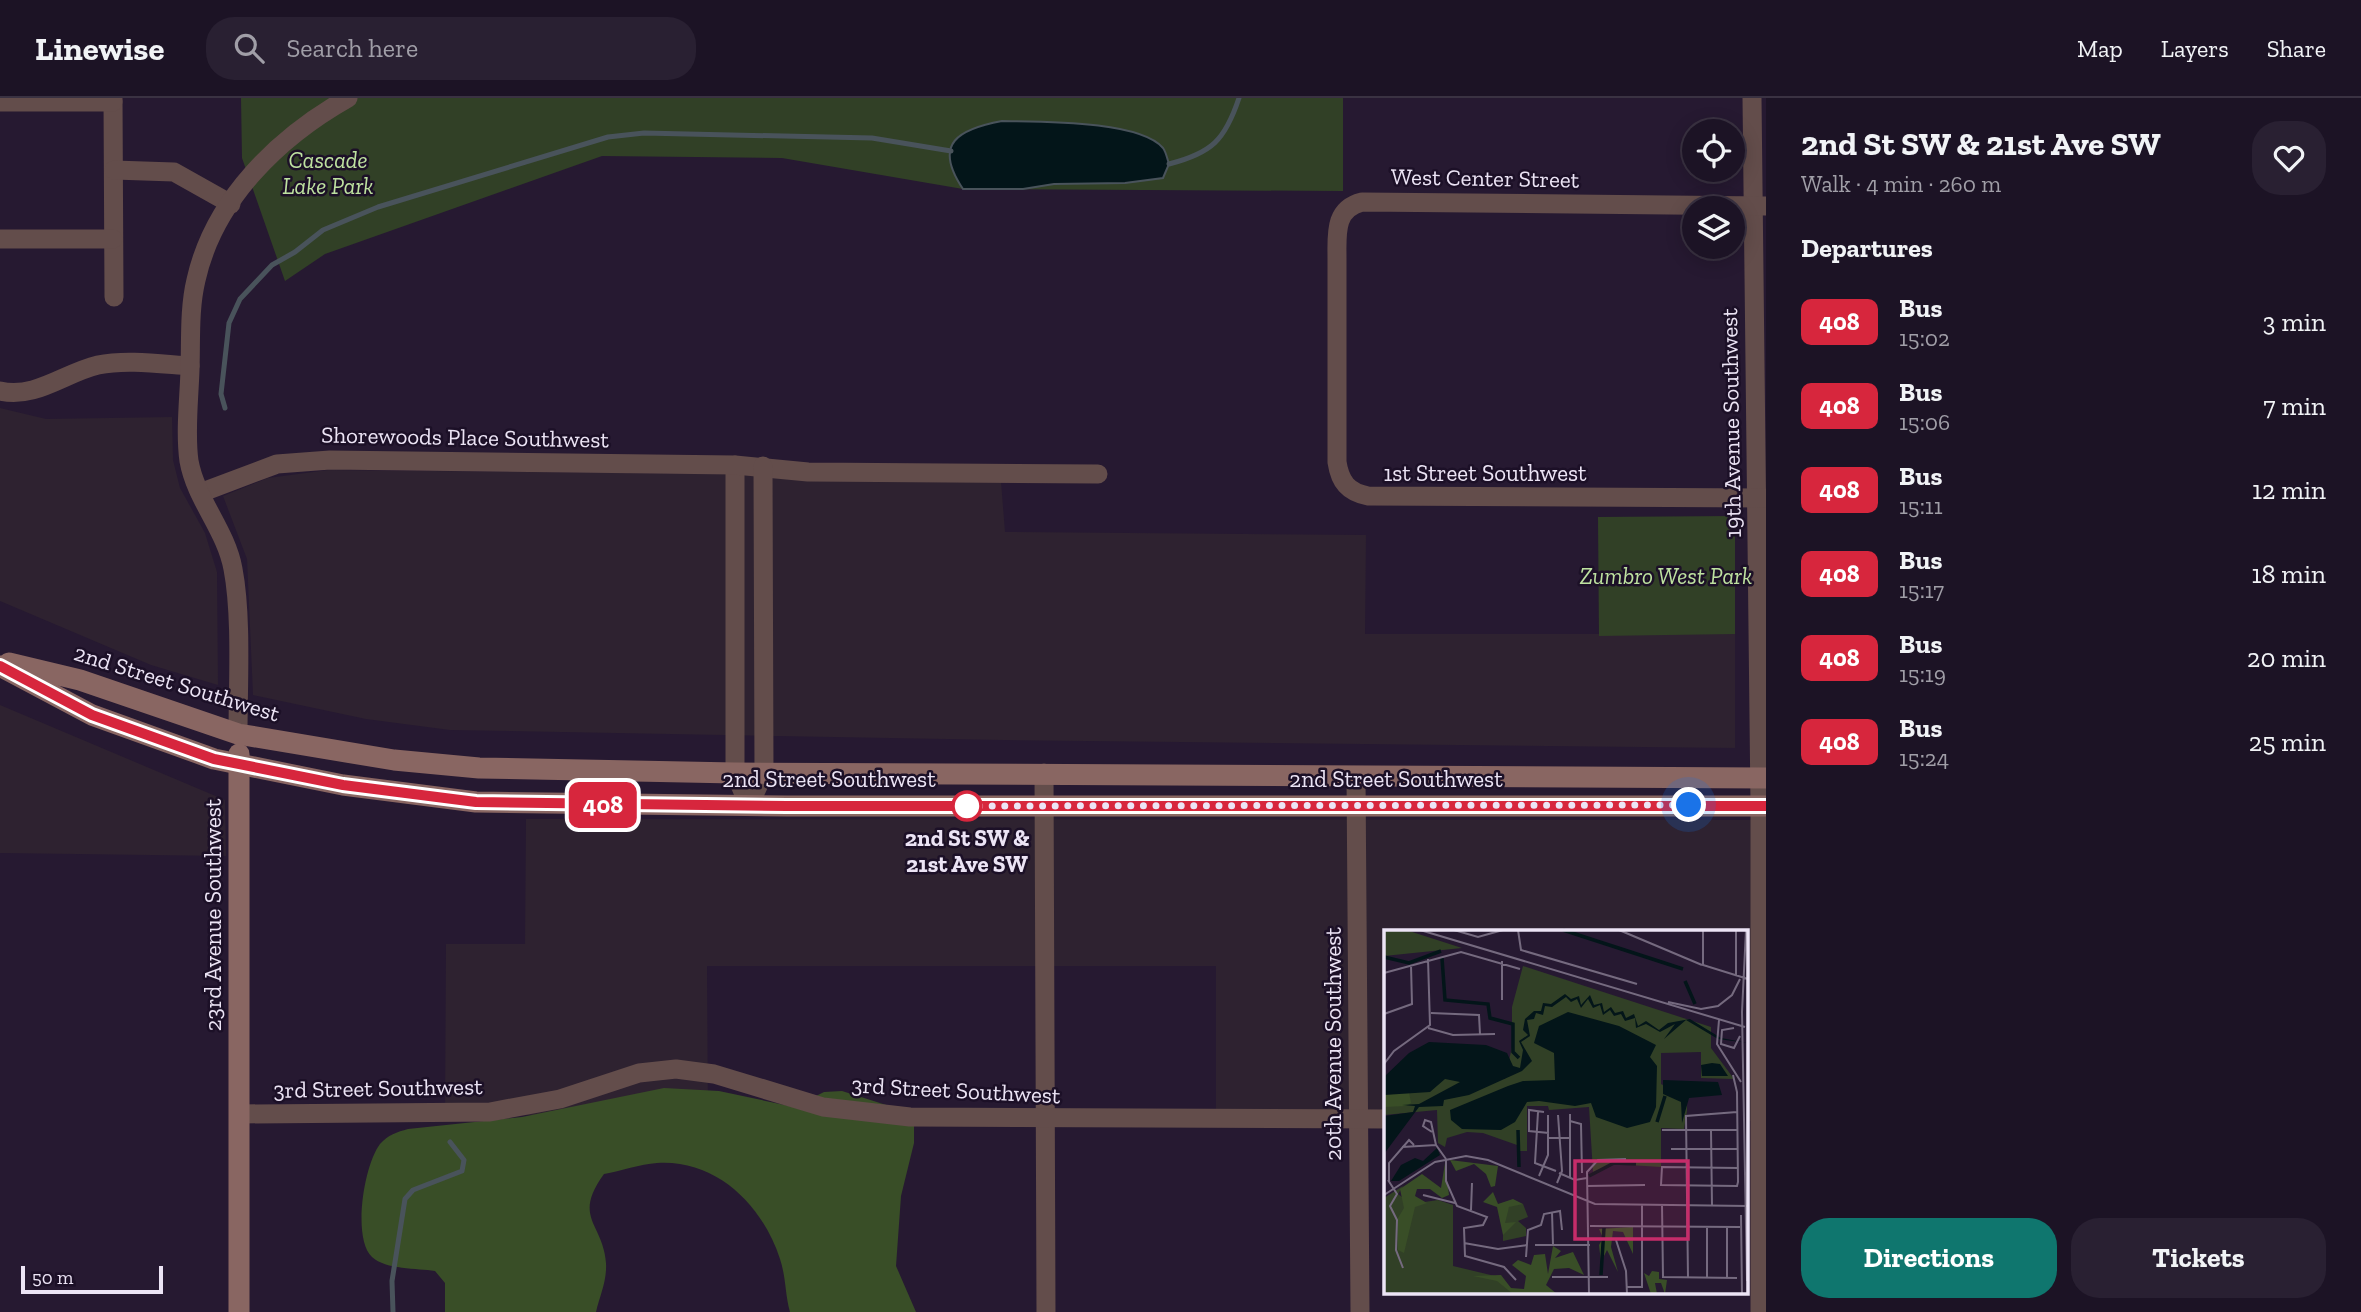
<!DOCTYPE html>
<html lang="en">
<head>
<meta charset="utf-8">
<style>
  :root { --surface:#1c1325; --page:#292032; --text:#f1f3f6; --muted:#a09ea7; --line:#3a3242; --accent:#0f766e }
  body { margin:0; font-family:"Zilla Slab",serif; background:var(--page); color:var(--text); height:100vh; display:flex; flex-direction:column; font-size:26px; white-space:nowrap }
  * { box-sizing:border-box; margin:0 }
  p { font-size:23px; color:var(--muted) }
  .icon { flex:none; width:38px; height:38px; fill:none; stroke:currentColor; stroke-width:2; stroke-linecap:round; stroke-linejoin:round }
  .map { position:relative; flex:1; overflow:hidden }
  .panel { display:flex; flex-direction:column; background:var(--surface); width:595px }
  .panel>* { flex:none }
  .badge { padding:0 14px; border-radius:10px; font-size:24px; line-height:46px }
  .controls { position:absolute; left:1682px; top:21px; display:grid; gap:14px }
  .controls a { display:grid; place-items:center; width:63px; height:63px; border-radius:50%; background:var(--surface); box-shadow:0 4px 18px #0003,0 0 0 2px var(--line); font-size:35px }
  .scale { position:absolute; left:21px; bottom:18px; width:142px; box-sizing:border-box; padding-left:7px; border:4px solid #ece4f5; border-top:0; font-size:19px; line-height:24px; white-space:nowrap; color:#ece4f5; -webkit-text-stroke:5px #1c1027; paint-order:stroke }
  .you { position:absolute; width:35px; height:35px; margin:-18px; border:5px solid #fff; border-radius:50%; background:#1a73e8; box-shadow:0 0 0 10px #1a73e833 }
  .map>.badge { position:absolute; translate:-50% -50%; box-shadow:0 0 0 4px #fff }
  h2 { padding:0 35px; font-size:26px; line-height:63px }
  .round { display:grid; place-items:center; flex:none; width:74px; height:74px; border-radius:28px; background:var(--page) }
  .summary { display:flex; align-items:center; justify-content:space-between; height:119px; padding:0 35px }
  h1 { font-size:33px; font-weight:800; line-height:52px }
  .action { display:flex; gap:14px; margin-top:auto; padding:14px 35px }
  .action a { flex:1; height:80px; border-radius:28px; background:var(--accent); color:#fff; font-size:28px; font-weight:800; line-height:80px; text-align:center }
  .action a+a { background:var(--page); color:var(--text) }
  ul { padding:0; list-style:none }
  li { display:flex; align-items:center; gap:21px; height:84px; padding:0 35px }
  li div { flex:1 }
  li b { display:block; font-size:26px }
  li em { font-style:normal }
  li .badge { min-width:77px; font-weight:700; text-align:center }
  header { display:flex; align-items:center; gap:42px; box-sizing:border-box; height:98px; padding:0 35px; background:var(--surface); border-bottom:2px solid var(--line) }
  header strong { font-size:33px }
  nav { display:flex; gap:38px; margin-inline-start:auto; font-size:24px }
  .search { width:490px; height:63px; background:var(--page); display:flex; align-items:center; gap:18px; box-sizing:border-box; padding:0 24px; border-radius:28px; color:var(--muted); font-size:26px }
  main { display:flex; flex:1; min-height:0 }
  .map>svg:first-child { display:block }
  .commercial { fill:#2e2230 }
  .green { fill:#314026 }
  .forest { fill:#394e27 }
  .water { fill:#031519; stroke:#49535b; stroke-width:2 }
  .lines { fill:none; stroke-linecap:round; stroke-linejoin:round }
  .stream { stroke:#49535b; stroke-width:5 }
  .street { stroke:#634d4b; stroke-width:19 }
  .secondary { stroke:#896662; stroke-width:21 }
  .line-casing { stroke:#fff; stroke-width:16 }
  .line { stroke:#d7263d; stroke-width:10 }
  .walk { stroke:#ece4f5; stroke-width:7; stroke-dasharray:0 12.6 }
  .stop-dot { fill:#fff; stroke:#d7263d; stroke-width:3.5 }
  .labels { text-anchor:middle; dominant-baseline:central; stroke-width:5; stroke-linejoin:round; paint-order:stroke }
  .park-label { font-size:23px; font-style:italic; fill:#bee2a0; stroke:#1c1027 }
  .street-label { font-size:23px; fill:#ece4f5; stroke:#1c1027 }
  .stop-label { font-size:23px; font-weight:bold; fill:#ece4f5; stroke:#1c1027 }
  .inset-river { fill:none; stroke:#031519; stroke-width:3.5 }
  .inset-road { fill:none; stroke:#756a7f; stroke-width:2 }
  .view { fill:#c62c6a; fill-opacity:0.15; stroke:#c62c6a; stroke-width:3.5 }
  .inset-edge { fill:none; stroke:#ece4f5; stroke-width:3.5 }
</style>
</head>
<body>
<header>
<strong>Linewise</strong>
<div class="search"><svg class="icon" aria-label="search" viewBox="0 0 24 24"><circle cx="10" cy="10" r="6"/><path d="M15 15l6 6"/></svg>Search here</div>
<nav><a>Map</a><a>Layers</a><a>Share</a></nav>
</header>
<main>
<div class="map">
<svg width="1766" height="1214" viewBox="0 0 1766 1214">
  <rect width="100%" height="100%" fill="#261931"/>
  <g class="commercial">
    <polygon points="0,310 46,321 172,319 173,362 180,390 205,435 217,474 218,587 151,567 0,503"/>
    <polygon points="328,372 723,376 1001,384 1005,434 1366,437 1365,536 1735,536 1735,650 1003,642 450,632 366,621 253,597 247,461 223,398 268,380"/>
    <polygon points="0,607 225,702 226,758 0,755"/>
    <polygon points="526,721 1766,722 1766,1023 1747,1023 1747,834 1386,834 1386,1021 1216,1021 1216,868 707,868 708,1019 445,1016 446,846 525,846"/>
  </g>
  <g class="green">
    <polygon points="241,0 1343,0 1343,93 963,91 782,60 602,58 325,156 285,183 242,60"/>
    <polygon points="1735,418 1735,536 1599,538 1598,419"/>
  </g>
  <path class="forest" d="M 664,990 L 719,993 L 794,1009 L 824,994 L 842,993 L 902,1012 L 914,1028 L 914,1045 L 901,1098 L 896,1168 L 916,1214 L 790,1214 C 785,1196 786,1179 780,1161 C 763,1108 717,1061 657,1065 C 640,1066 621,1073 604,1076 C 572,1120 603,1125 606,1165 C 607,1183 600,1197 596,1214 L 445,1214 L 445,1185 L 435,1173 C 417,1170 386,1172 372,1159 C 352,1140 364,1067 380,1046 C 388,1037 397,1034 408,1031 L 522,1019 Z"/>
  <path class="water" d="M 1002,23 C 1038,24 1139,22 1163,50 C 1166,54 1167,60 1169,66 L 1163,80 L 1125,85 L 1054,86 L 1023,91 L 963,91 C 932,45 959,31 1002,23 Z"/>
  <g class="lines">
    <g class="stream">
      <path d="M 1169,66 C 1212,55 1225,42 1239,0"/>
      <polyline points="225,310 221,296 229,225 240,201 272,167 295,154 323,132 378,109 608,39 644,35 872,40 951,53"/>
      <polyline points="393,1214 392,1183 405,1101 413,1092 462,1073 464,1062 450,1044"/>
    </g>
    <g class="street">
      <polyline points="113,0 114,199"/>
      <polyline points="1752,0 1760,708 1760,1214"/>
      <polyline points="0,4 113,4"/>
      <polyline points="114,72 174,74 231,106"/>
      <path d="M 1766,108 L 1362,104 C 1334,111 1337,136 1337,160 L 1337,364 C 1340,384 1348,394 1368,398 L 1766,400"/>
      <polyline points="0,141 113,141"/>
      <path d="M 0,293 C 36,301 64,275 98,267 C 126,261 161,266 190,268"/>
      <polyline points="735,367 735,675 749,708"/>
      <polyline points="200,395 277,366 330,362 735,367 808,374 1098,376"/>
      <path d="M 238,636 C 238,586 242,518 233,471 C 226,432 196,402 189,363 C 185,334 189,302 190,272 C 191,243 189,211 196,182 C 214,101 279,39 348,0"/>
      <polyline points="1044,675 1046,1214"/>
      <polyline points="1356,678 1360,1214"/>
      <polyline points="749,708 764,675 763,368"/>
      <polyline points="240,1016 490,1014 560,1001 639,975 676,971 714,976 823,1009 910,1019 1386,1021"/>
    </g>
    <g class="secondary">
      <polyline points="9,565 80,582 238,636 394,662 479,670 735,675 1766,680"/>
      <polyline points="0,568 92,617 214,661 343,687 476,704 787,708 1766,708"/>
      <polyline points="239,1214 239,656"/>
    </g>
  </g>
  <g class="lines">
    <g class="line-casing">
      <polyline id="line" points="0,568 92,617 214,661 343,687 476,704 787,708 1766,708"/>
    </g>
    <use href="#line" class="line"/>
    <polyline class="walk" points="967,708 1689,707"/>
  </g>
  <circle class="stop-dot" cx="967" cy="708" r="14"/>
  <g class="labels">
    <g class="park-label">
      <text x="328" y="62">Cascade<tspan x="328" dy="26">Lake Park</tspan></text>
      <text x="1666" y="478">Zumbro West Park</text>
    </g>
    <g class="street-label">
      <text transform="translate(1485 80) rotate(1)">West Center Street</text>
      <text transform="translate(1731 325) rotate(-91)">19th Avenue Southwest</text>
      <text transform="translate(465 339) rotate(1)">Shorewoods Place Southwest</text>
      <text x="1485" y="375">1st Street Southwest</text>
      <text transform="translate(177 585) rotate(17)">2nd Street Southwest</text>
      <text x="829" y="681">2nd Street Southwest</text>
      <text x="1396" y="681">2nd Street Southwest</text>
      <text transform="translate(213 817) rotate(-90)">23rd Avenue Southwest</text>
      <text transform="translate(1333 946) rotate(-90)">20th Avenue Southwest</text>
      <text transform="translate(378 990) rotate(-1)">3rd Street Southwest</text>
      <text transform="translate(956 992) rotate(3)">3rd Street Southwest</text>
    </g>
    <g class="stop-label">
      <text x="967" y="740">2nd St SW &amp;<tspan x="967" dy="26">21st Ave SW</tspan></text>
    </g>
  </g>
  <g transform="translate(1384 832)">
    <rect width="364" height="364" fill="#261931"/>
    <path d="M 0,0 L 22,0 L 78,18 L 0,26 ZM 139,36 L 327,97 L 327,118 L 350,149 L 317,148 L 317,122 L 277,123 L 277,154 L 303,168 L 303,181 L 300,199 L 277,198 L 277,237 L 229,234 L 209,242 L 205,177 L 165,180 L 164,176 L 143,176 L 143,221 L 133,221 L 133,215 L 99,203 L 83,202 L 63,208 L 61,217 L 54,213 L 53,180 L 0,185 L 0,160 L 46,149 L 121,149 L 128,117 L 128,77 ZM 19,256 L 14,264 L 27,274 L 54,270 L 69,275 L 69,336 L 115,347 L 133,364 L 0,364 L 0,268 ZM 127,274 L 139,274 L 144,287 L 134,291 L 142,298 L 142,306 L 119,311 L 119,286 Z" fill="#314026"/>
    <path d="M 25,162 L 27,173 L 22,176 L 0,177 L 0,165 ZM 66,230 L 114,236 L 111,256 L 107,257 L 102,244 L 90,234 L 72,241 ZM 61,233 L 65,265 L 58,268 L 46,259 L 33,259 L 31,266 L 43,273 L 31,277 L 20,323 L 14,320 L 14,288 L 20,278 L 16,259 L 38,244 L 57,258 ZM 109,262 L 114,274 L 129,269 L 139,274 L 125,277 L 121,293 L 132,292 L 119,305 L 113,277 L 99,272 ZM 249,297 L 249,324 L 239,302 L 229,301 L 227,317 L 234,342 L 223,320 L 217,332 L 215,315 L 219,308 L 215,299 ZM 169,316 L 177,321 L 171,328 L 189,322 L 200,345 L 185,338 L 170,339 L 162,355 L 173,364 L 129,364 L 113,351 L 89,346 L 117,345 L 127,358 L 140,359 L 142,346 L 128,335 L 134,330 L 147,335 L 150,325 L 161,324 L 164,344 ZM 268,341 L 275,342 L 275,349 L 283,350 L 281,364 L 277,353 L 271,353 L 273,364 L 267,364 L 260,343 L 265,346 Z" fill="#394e27"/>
    <path d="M 181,64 L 187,69 L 195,66 L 197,75 L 206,65 L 210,75 L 218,73 L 220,82 L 227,77 L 231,83 L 239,81 L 242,88 L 250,84 L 254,96 L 262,91 L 275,100 L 284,93 L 306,89 L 337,108 L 364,113 L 334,109 L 302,90 L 280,109 L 291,94 L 276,102 L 262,94 L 252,98 L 251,88 L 241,91 L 237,84 L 230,86 L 226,80 L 219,85 L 216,75 L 209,78 L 204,69 L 197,78 L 193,69 L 187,72 L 182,67 L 168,77 L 161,76 L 159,85 L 152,83 L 150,89 L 143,90 L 146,106 L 137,112 L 148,131 L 138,141 L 85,165 L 60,170 L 59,176 L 35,177 L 0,224 L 0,186 L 29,182 L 31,176 L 18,175 L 35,174 L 76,152 L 61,149 L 46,162 L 0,165 L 1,146 L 25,123 L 45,112 L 102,115 L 123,123 L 129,136 L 136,138 L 139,120 L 135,111 L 144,105 L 139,100 L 141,89 L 150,81 L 157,81 L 159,73 L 167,74 ZM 184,82 L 235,96 L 272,115 L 266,127 L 273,136 L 272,177 L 266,192 L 243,198 L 212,187 L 207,173 L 191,176 L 155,171 L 143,172 L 131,192 L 117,200 L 78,199 L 67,190 L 66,180 L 124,156 L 139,151 L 171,150 L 170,123 L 150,113 L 155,96 ZM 328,133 L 336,134 L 344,146 L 318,146 L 317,135 ZM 279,150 L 334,152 L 338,165 L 305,168 L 298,193 L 297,172 L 279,164 ZM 53,218 L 56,225 L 15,251 L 7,251 L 17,235 L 31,228 L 39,231 Z" fill="#031519"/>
    <path class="inset-river" d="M 179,0 L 299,39M 0,27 L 25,33 L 57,21M 58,28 L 61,70 L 104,74 L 106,88 L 129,94 L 129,122 L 135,128M 301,51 L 311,74M 273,192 L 281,166M 134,200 L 135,237M 205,246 L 230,233 L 252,234M 217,345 L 220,298"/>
    <path class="inset-road" d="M 36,0 L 361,97M 70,0 L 94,7 L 119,0M 134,0 L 137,20 L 253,54M 235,0 L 318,35M 319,0 L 319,35 L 364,49M 362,0 L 358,82 L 363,351M 118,31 L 118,70M 0,43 L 77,22 L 136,39M 352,46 L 352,0M 284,72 L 317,79 L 334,76 L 348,65 L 356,49M 47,83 L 95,85 L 96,104M 0,84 L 28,74 L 27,35M 335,90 L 333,114 L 357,152M 44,98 L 69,105 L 111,104M 350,98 L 338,100 L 337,114 L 350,118 L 356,106M 0,134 L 10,121 L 46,95 L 44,29M 349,145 L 353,162 L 354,252 L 353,256 L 277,255 L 278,237 L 354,238M 154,182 L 151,233 L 172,241M 160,182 L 145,180 L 145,201 L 165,203M 186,191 L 197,194 L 198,243M 278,200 L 353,200M 327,200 L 328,276M 48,202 L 39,196 L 41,190 L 47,192 L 52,215M 164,208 L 186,208M 18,217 L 52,215 L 62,229M 287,219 L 354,219M 62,229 L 62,251 L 73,276 L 103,287 L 99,295 L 80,298 L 81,326 L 120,337 L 132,350M 175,243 L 191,250 L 203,248M 155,246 L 164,225 L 164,185M 186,247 L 186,184M 4,250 L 13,264 L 6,276 L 13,290 L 12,320 L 19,338M 5,252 L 5,233 L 25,210 L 30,215M 173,253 L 178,241 L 174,185M 203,256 L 261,255M 0,265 L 51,232 L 82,226 L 104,230 L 211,274 L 364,276M 39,265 L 71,273M 278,275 L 279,347 L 353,348M 87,280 L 88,253M 168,282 L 169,315M 357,285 L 358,364M 206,296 L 356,297M 323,296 L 323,348M 343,296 L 343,348M 232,310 L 242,341 L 243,364M 80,313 L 114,319 L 143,315M 151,315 L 206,315M 142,327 L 144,300 L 157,295 L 160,284 L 176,281 L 178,300M 168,347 L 224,347M 304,348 L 302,186 L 353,182M 243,357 L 258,357 L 258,274M 205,364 L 203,242 L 214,230 L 242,229"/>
    <path class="view" d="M 191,231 L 304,231 L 304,309 L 191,309 Z"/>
    <rect width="364" height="364" class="inset-edge"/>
  </g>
</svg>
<div class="controls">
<a><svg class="icon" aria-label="locate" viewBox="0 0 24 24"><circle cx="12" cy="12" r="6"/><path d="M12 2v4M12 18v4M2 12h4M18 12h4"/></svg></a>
<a><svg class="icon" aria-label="layers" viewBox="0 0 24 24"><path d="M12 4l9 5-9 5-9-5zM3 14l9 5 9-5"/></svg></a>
</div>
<div class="scale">50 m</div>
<div class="you" style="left:1689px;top:707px"></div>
<b class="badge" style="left:603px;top:707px;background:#d7263d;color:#fff">408</b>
</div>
<section class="panel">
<div class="summary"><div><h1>2nd St SW &amp; 21st Ave SW</h1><p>Walk · 4 min · 260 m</p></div><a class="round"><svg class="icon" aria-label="heart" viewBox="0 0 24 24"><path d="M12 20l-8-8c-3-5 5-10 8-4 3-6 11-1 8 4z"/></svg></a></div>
<h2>Departures</h2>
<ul>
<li><span class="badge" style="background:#d7263d;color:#fff">408</span><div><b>Bus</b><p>15:02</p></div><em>3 min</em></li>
<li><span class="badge" style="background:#d7263d;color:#fff">408</span><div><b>Bus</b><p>15:06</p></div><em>7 min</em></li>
<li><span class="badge" style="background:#d7263d;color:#fff">408</span><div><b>Bus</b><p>15:11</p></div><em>12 min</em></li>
<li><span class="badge" style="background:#d7263d;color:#fff">408</span><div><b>Bus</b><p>15:17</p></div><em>18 min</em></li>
<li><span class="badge" style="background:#d7263d;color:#fff">408</span><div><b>Bus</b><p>15:19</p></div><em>20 min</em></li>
<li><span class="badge" style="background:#d7263d;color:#fff">408</span><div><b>Bus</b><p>15:24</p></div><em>25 min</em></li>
</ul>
<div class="action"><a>Directions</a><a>Tickets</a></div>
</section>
</main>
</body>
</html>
